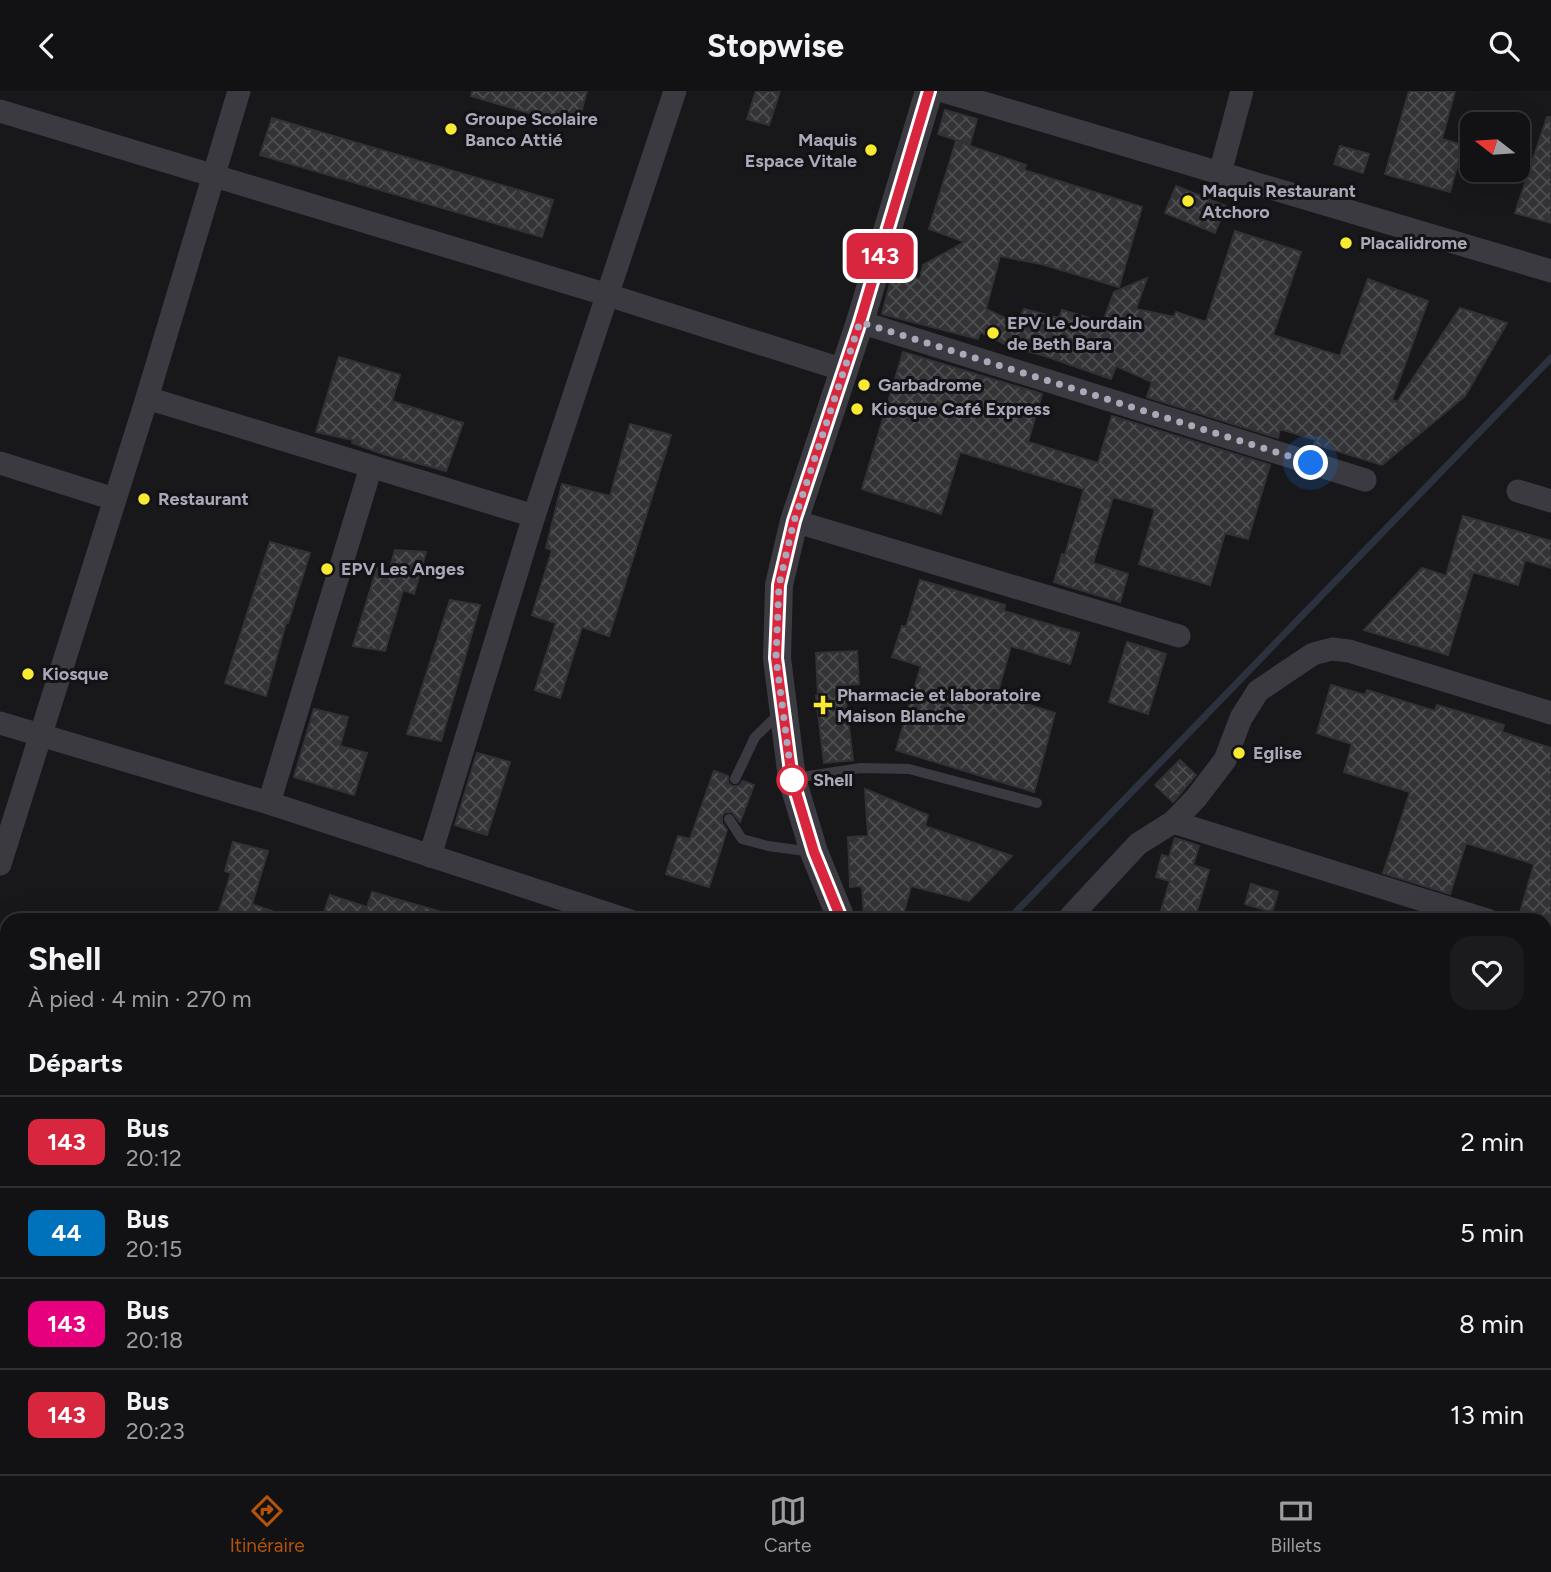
<!DOCTYPE html>
<html lang="fr">
<head>
<meta charset="utf-8">
<style>
  :root { --surface:#121113; --page:#1b1a1c; --text:#f1f3f6; --muted:#9c9da0; --line:#313133; --accent:#b45309 }
  body { margin:0; font-family:Figtree,sans-serif; background:var(--page); color:var(--text); height:100vh; display:flex; flex-direction:column; font-size:26px; white-space:nowrap }
  * { box-sizing:border-box; margin:0 }
  p { font-size:23px; color:var(--muted) }
  .icon { flex:none; width:38px; height:38px; fill:none; stroke:currentColor; stroke-width:2; stroke-linecap:round; stroke-linejoin:round }
  .map { position:relative; flex:1; overflow:hidden }
  .side { position:absolute; left:0px; top:822px; width:1552px; height:562px; display:flex; flex-direction:column; background:var(--surface); border-radius:21px 21px 0 0; box-shadow:0 7px 28px #0002,0 0 0 2px var(--line) }
  .side>* { flex:none }
  .badge { padding:0 14px; border-radius:10px; font-size:24px; line-height:46px }
  .needle { width:46px; rotate:287deg }
  .fabs { position:absolute; left:1460px; top:21px; display:grid; gap:14px }
  .fabs a { display:grid; place-items:center; width:70px; height:70px; border-radius:14px; background:var(--surface); box-shadow:0 7px 28px #0002,0 0 0 2px var(--line); font-size:35px }
  .you { position:absolute; width:35px; height:35px; margin:-18px; border:5px solid #fff; border-radius:50%; background:#1a73e8; box-shadow:0 0 0 10px #1a73e833 }
  .map>.badge { position:absolute; translate:-50% -50%; box-shadow:0 0 0 4px #fff }
  h2 { padding:0 28px; font-size:26px; line-height:63px }
  .round { display:grid; place-items:center; flex:none; width:74px; height:74px; border-radius:21px; background:var(--page) }
  .summary { display:flex; align-items:center; justify-content:space-between; height:119px; padding:0 28px }
  h1 { font-size:33px; font-weight:700; line-height:52px }
  ul { padding:0; list-style:none }
  li { display:flex; align-items:center; gap:21px; height:91px; padding:0 28px; border-top:2px solid var(--line) }
  li div { flex:1 }
  li b { display:block; font-size:26px }
  li em { font-style:normal }
  li .badge { min-width:77px; font-weight:700; text-align:center }
  header { display:flex; justify-content:space-between; align-items:center; height:91px; padding:0 28px; background:var(--surface); font-size:32px; font-weight:700 }
  .tabs { display:flex; justify-content:space-around; align-items:center; height:98px; border-top:2px solid var(--line); background:var(--surface); font-size:19px; color:var(--muted) }
  .tabs a { display:grid; justify-items:center; gap:4px }
  .tabs .active { color:var(--accent) }
  .map>svg:first-child { display:block }
  .lines { fill:none; stroke-linecap:round; stroke-linejoin:round }
  .stream { stroke:#2c313e; stroke-width:7 }
  .building { fill:url(#building-cross-hatch); stroke:#323135; stroke-width:2 }
  .service { stroke:#3a3a40; stroke-width:10 }
  .minor { stroke:#3a3a40; stroke-width:23 }
  .tertiary { stroke:#3a3a40; stroke-width:28 }
  .line-casing { stroke:#fff; stroke-width:16 }
  .line { stroke:#d7263d; stroke-width:10 }
  .walk { stroke:#a9a9b9; stroke-width:7; stroke-dasharray:0 12.6 }
  .poi-dot { fill:#f8ea31; stroke:#131214; stroke-width:2.5 }
  .stop-dot { fill:#fff; stroke:#d7263d; stroke-width:3.5 }
  .labels { text-anchor:middle; dominant-baseline:central; stroke-width:6; stroke-linejoin:round; paint-order:stroke }
  .poi-label { font-size:18px; font-weight:bold; fill:#a9a9b9; stroke:#131214; text-anchor:start }
  .stop-label { font-size:18px; font-weight:bold; fill:#a9a9b9; stroke:#131214; text-anchor:start }
</style>
</head>
<body>
<header><svg class="icon" aria-label="back" viewBox="0 0 24 24"><path d="M15 5l-7 7 7 7"/></svg>Stopwise<svg class="icon" aria-label="search" viewBox="0 0 24 24"><circle cx="10" cy="10" r="6"/><path d="M15 15l6 6"/></svg></header>
<div class="map">
<svg width="1551" height="1383" viewBox="0 0 1551 1383">
  <defs>
    <pattern id="building-cross-hatch" width="8" height="8" patternUnits="userSpaceOnUse" patternTransform="scale(1.75)"><rect width="8" height="8" fill="#333235"/><path d="M0 0l8 8M0 8l8-8" fill="none" stroke="#4e4d50"/></pattern>
  </defs>
  <rect width="100%" height="100%" fill="#181719"/>
  <g class="lines">
    <g class="stream">
      <polyline points="1007,830 1551,267"/>
      <polyline points="0,1046 7,1048"/>
      <polyline points="347,1383 363,1377"/>
    </g>
  </g>
  <g class="building">
    <polygon points="472,0 587,0 577,36 471,5"/>
    <polygon points="756,0 780,0 769,34 747,28"/>
    <polygon points="1409,0 1455,0 1442,48 1463,54 1450,101 1385,83"/>
    <polygon points="945,19 977,28 970,53 938,43"/>
    <polygon points="1547,26 1551,26 1551,132 1515,122"/>
    <polygon points="272,27 553,109 542,146 260,64"/>
    <polygon points="956,50 1026,74 1024,79 1142,116 1119,196 1041,173 1000,165 986,218 1017,233 1024,218 1059,227 1062,219 1103,231 1114,201 1147,187 1136,218 1174,226 1176,221 1206,231 1235,140 1301,161 1273,244 1340,265 1368,188 1428,210 1392,309 1397,311 1460,217 1507,232 1465,305 1382,374 1314,353 1316,349 1280,338 1278,347 1147,306 1152,291 1116,275 1111,288 1045,265 1011,256 980,241 978,248 882,223 893,181 920,188 923,174 965,151 929,138"/>
    <polygon points="1340,55 1369,63 1363,82 1334,73"/>
    <polygon points="1176,95 1226,115 1215,142 1165,122"/>
    <polygon points="903,261 1042,303 1028,351 1098,372 1112,325 1270,374 1248,448 1225,442 1210,494 1139,473 1155,418 1113,406 1093,472 1128,483 1120,511 1054,491 1062,463 1065,464 1084,398 960,361 941,423 862,398"/>
    <polygon points="339,266 400,284 392,310 463,332 446,380 383,363 352,352 353,349 316,341"/>
    <polygon points="630,333 671,344 609,545 582,536 560,607 535,599 556,532 532,524 552,459 546,457 562,393 610,405"/>
    <polygon points="1463,425 1551,450 1551,477 1525,469 1518,494 1473,481 1448,564 1364,539 1422,477 1446,485"/>
    <polygon points="270,451 310,462 288,532 286,532 266,605 225,592"/>
    <polygon points="395,459 426,461 414,503 403,499 385,560 353,555 377,477 389,480"/>
    <polygon points="920,489 1005,514 1004,520 1079,542 1070,573 1011,555 997,604 1055,622 1034,701 896,659 921,575 892,566 902,535 906,536"/>
    <polygon points="450,509 480,514 441,650 407,643"/>
    <polygon points="1127,551 1166,563 1148,623 1109,611"/>
    <polygon points="857,560 859,593 844,594 853,669 824,672 816,605 818,605 816,562"/>
    <polygon points="1331,594 1365,604 1367,599 1435,620 1437,614 1504,634 1502,641 1551,657 1551,834 1545,833 1545,830 1535,830 1519,825 1534,773 1466,752 1450,803 1383,782 1410,701 1344,681 1352,653 1317,642"/>
    <polygon points="314,618 348,626 340,655 367,662 354,704 294,686"/>
    <polygon points="477,662 510,671 487,744 455,734"/>
    <polygon points="1180,669 1196,684 1173,711 1155,694"/>
    <polygon points="714,680 728,685 728,692 732,695 739,695 743,690 754,694 740,731 732,721 725,721 722,725 722,732 727,739 709,796 666,783 678,745 690,748"/>
    <polygon points="865,698 928,724 925,735 1012,765 969,810 911,795 902,829 864,829 862,795 850,796 848,746 868,745"/>
    <polygon points="1175,747 1199,755 1193,774 1209,779 1194,830 1158,830 1170,790 1156,786 1162,764 1169,766"/>
    <polygon points="233,751 268,760 252,813 292,827 291,830 216,830 231,782 225,780"/>
    <polygon points="1251,793 1278,801 1272,821 1245,813"/>
    <polygon points="372,801 452,824 452,830 321,830 330,804 367,816"/>
  </g>
  <g class="lines">
    <g class="service">
      <polyline points="795,687 861,677 909,678 1037,712"/>
      <polyline points="735,688 755,646 780,622"/>
      <polyline points="729,728 742,748 768,755 812,761"/>
    </g>
    <g class="minor">
      <polyline points="943,0 1551,180"/>
      <polyline points="0,20 608,204 844,279"/>
      <polyline points="1220,82 1242,0"/>
      <polyline points="860,231 1365,389"/>
      <polyline points="147,307 534,425"/>
      <polyline points="0,372 114,408"/>
      <polyline points="1518,400 1551,410"/>
      <polyline points="794,430 1179,545"/>
      <polyline points="0,632 269,712 630,830"/>
      <polyline points="269,712 371,376"/>
      <polyline points="1173,731 1490,830"/>
      <polyline points="430,765 534,425 675,0"/>
      <polyline points="0,773 147,307 239,0"/>
      <polyline points="1069,830 1071,825 1138,753 1173,731 1196,707 1225,669 1241,627 1258,600 1313,563 1332,558 1349,560 1551,622"/>
      <polyline points="1545,847 1551,849"/>
      <polyline points="0,881 7,883"/>
      <polyline points="1545,1101 1551,1103"/>
      <polyline points="0,1262 7,1264"/>
      <polyline points="1087,1383 1089,1377"/>
      <polyline points="1331,1383 1332,1377"/>
    </g>
    <g class="tertiary">
      <polyline points="842,830 814,761 792,688 777,567 779,494 794,430 860,231 929,0"/>
      <polyline points="870,1383 871,1377"/>
    </g>
  </g>
  <g class="lines">
    <g class="line-casing">
      <polyline id="line" points="842,830 814,761 792,688 776,567 779,494 794,430 860,231 929,0"/>
    </g>
    <use href="#line" class="line"/>
    <polyline class="walk" points="792,689 776,567 779,494 794,430 860,231 1311,372"/>
  </g>
  <g class="poi-dot">
    <circle cx="451" cy="38" r="7"/>
    <circle cx="871" cy="59" r="7"/>
    <circle cx="1188" cy="110" r="7"/>
    <circle cx="1346" cy="152" r="7"/>
    <circle cx="993" cy="242" r="7"/>
    <circle cx="864" cy="294" r="7"/>
    <circle cx="857" cy="318" r="7"/>
    <circle cx="144" cy="408" r="7"/>
    <circle cx="327" cy="478" r="7"/>
    <circle cx="28" cy="583" r="7"/>
    <path d="M819.5 603.5h7v7h7v7h-7v7h-7v-7h-7v-7h7z"/>
    <circle cx="1239" cy="662" r="7"/>
  </g>
  <circle class="stop-dot" cx="792" cy="689" r="14"/>
  <g class="labels">
    <g class="poi-label">
      <text x="465" y="28">Groupe Scolaire<tspan x="465" dy="21">Banco Attié</tspan></text>
      <text x="857" y="49" text-anchor="end">Maquis<tspan x="857" dy="21">Espace Vitale</tspan></text>
      <text x="1202" y="100">Maquis Restaurant<tspan x="1202" dy="21">Atchoro</tspan></text>
      <text x="1360" y="152">Placalidrome</text>
      <text x="1007" y="232">EPV Le Jourdain<tspan x="1007" dy="21">de Beth Bara</tspan></text>
      <text x="878" y="294">Garbadrome</text>
      <text x="871" y="318">Kiosque Café Express</text>
      <text x="158" y="408">Restaurant</text>
      <text x="341" y="478">EPV Les Anges</text>
      <text x="42" y="583">Kiosque</text>
      <text x="837" y="604">Pharmacie et laboratoire<tspan x="837" dy="21">Maison Blanche</tspan></text>
      <text x="1253" y="662">Eglise</text>
    </g>
    <g class="stop-label">
      <text x="813" y="689">Shell</text>
    </g>
  </g>
</svg>
<div class="fabs">
<a><svg class="needle" viewBox="-14 -14 28 28"><path d="M0-13l5 13h-10z" fill="#e53935"/><path d="M0 13l5-13h-10z" fill="#9c9da0"/></svg></a>
</div>
<div class="you" style="left:1311px;top:372px"></div>
<b class="badge" style="left:880px;top:165px;background:#d7263d;color:#fff">143</b>
<section class="side">
<div class="summary"><div><h1>Shell</h1><p>À pied · 4 min · 270 m</p></div><a class="round"><svg class="icon" aria-label="heart" viewBox="0 0 24 24"><path d="M12 20l-8-8c-3-5 5-10 8-4 3-6 11-1 8 4z"/></svg></a></div>
<h2>Départs</h2>
<ul>
<li><span class="badge" style="background:#d7263d;color:#fff">143</span><div><b>Bus</b><p>20:12</p></div><em>2 min</em></li>
<li><span class="badge" style="background:#0072bc;color:#fff">44</span><div><b>Bus</b><p>20:15</p></div><em>5 min</em></li>
<li><span class="badge" style="background:#e6007e;color:#fff">143</span><div><b>Bus</b><p>20:18</p></div><em>8 min</em></li>
<li><span class="badge" style="background:#d7263d;color:#fff">143</span><div><b>Bus</b><p>20:23</p></div><em>13 min</em></li>
</ul>
</section>
</div>
<nav class="tabs">
<a class="active"><svg class="icon" aria-label="directions" viewBox="0 0 24 24"><path d="M12 3l9 9-9 9-9-9zM9 14v-3h6M13 9l2 2-2 2"/></svg>Itinéraire</a>
<a><svg class="icon" aria-label="map" viewBox="0 0 24 24"><path d="M3 6l6-2 6 2 6-2v14l-6 2-6-2-6 2zM9 4v14M15 6v14"/></svg>Carte</a>
<a><svg class="icon" aria-label="tickets" viewBox="0 0 24 24"><path d="M3 7h18v10H3zM15 7v10"/></svg>Billets</a>
</nav>
</body>
</html>
